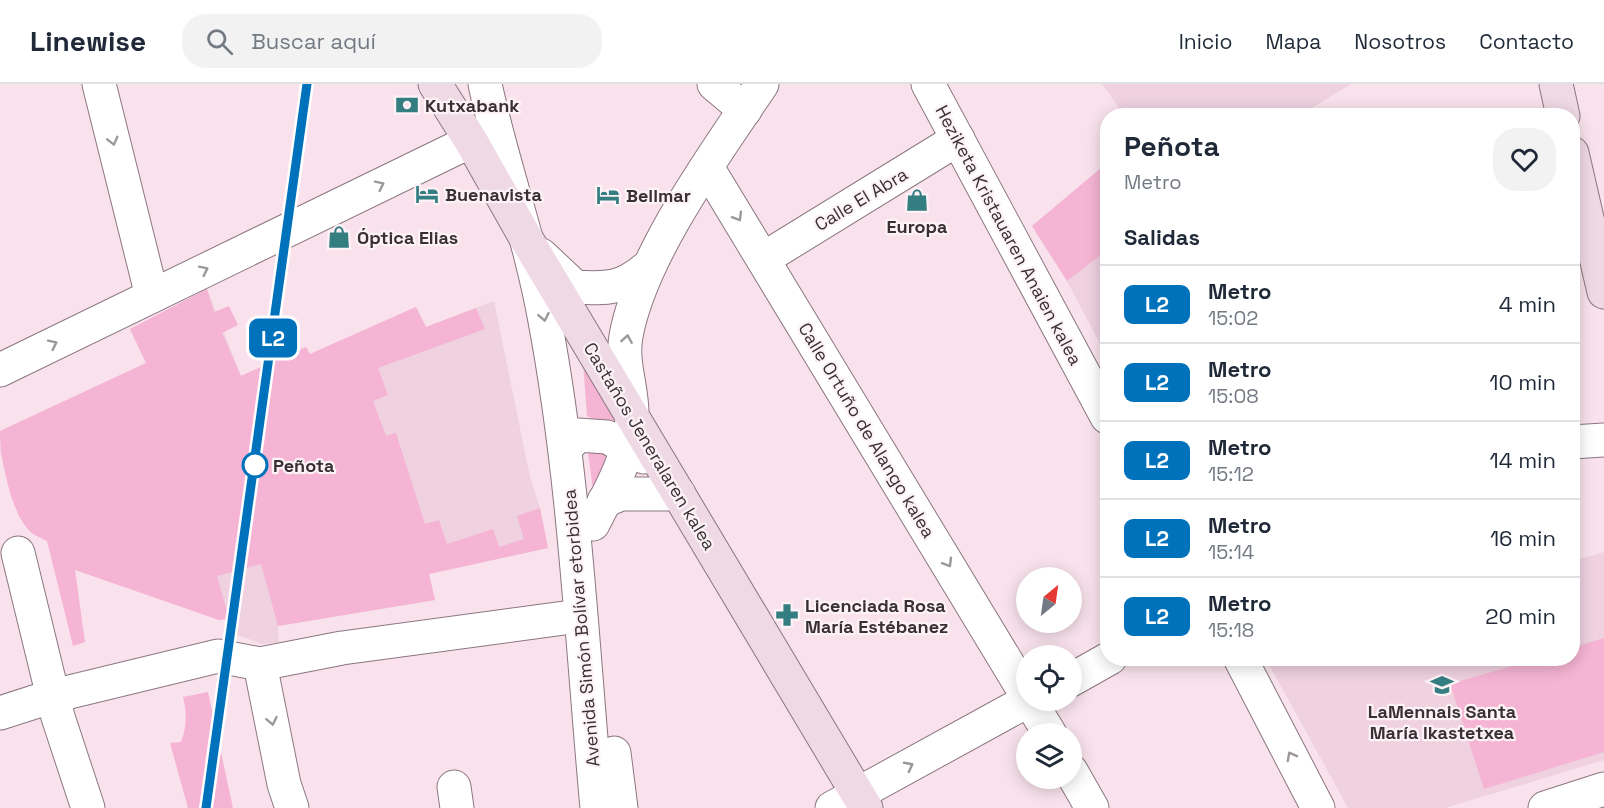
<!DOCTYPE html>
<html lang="es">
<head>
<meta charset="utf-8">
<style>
  :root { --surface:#fff; --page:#f2f2f3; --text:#1f2937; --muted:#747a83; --line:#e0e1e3 }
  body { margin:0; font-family:"Space Grotesk",sans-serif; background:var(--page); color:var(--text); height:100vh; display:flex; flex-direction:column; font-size:22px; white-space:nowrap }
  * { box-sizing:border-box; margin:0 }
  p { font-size:20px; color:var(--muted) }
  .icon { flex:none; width:33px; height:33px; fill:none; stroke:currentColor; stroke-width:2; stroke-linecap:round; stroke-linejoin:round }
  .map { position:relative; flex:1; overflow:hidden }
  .sheet { position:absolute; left:1100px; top:24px; width:480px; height:558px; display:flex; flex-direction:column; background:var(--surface); border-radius:24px; box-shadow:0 3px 15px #0003 }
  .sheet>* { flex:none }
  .badge { padding:0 12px; border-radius:9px; font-size:21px; line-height:39px }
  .needle { width:39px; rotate:29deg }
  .fabs { position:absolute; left:1016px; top:483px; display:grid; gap:12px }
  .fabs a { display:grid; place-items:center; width:66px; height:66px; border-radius:50%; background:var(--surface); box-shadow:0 3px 15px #0003; font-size:30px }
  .map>.badge { position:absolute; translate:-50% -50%; box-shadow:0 0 0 3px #fff }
  h2 { padding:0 24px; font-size:22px; line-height:54px }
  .round { display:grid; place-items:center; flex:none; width:63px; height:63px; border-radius:24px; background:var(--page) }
  .headline { display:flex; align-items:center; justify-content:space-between; height:102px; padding:0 24px }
  h1 { font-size:28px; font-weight:700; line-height:45px }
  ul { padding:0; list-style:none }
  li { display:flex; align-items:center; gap:18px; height:78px; padding:0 24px; border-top:2px solid var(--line) }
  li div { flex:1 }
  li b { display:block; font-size:22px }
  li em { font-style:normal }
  li .badge { min-width:66px; font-weight:700; text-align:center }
  header { display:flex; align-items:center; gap:36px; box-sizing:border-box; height:84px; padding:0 30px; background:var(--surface); border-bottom:2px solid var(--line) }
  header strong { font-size:28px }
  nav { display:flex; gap:33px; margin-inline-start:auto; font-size:21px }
  .search { width:420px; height:54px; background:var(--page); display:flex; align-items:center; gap:15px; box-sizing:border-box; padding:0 21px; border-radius:24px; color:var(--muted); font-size:22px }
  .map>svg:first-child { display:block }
  .built { fill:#efd1df }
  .green { fill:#f5b4d3 }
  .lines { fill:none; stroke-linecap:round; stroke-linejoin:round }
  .street-casing { stroke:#8b7780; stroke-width:35 }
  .secondary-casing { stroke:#8b7780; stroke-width:35 }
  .street { stroke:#fff; stroke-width:33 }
  .secondary { stroke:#efd9e4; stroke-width:33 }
  .oneway { stroke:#9c989a }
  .line-casing { stroke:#fff; stroke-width:14 }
  .line { stroke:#0072bc; stroke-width:9 }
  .stop-dot { fill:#fff; stroke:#0072bc; stroke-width:3 }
  .labels { text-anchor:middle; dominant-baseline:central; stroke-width:4.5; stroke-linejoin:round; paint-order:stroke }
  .poi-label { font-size:18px; font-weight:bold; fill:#393034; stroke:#fdf3f7; text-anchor:start }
  .street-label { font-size:18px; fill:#393034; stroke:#fdf3f7 }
  .stop-label { font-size:18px; font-weight:bold; fill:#393034; stroke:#fdf3f7; text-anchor:start }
</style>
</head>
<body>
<header>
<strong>Linewise</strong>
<div class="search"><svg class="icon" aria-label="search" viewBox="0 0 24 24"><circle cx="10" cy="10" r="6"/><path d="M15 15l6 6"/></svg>Buscar aquí</div>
<nav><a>Inicio</a><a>Mapa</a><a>Nosotros</a><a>Contacto</a></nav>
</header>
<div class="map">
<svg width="1604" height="724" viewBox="0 0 1604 724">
  <rect width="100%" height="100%" fill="#f9e2ec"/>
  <g class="built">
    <polygon points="1102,0 1351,0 1307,27 1308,32 1124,31"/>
    <polygon points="1107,79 1107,273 1067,197 1032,142"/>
    <polygon points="207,205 241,292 306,263 310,270 416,223 426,243 494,217 530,393 540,424 548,464 429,490 435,516 278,542 279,558 262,560 235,550 229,535 219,536 31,449 19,433 0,369 0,347 146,279 130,245"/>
    <polygon points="1572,454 1580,475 1604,468 1604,676 1445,724 1348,724 1266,575 1572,574"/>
  </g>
  <g class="green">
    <polygon points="1107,79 1107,166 1067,197 1032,142"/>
    <path d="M 207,205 L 214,228 L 229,222 L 238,241 L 222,249 L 241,292 L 306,263 L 310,270 L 416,223 L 426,243 L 476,224 L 485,245 L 378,284 L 388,311 L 373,317 L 386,352 L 396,349 L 425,440 L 439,436 L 447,460 L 493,445 L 499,463 L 524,455 L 517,432 L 540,424 L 548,464 L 429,490 L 435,516 L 278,542 L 261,480 L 217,492 L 229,535 L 219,536 L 75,486 L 85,558 L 73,562 L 47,457 C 42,454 35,452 31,448 C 11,431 0,373 0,347 L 146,279 L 130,245 Z"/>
    <path d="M 583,278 L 621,342 C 611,337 592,336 587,332 Z"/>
    <polygon points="587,362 612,369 595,420"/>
    <polygon points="1604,554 1604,668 1484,705 1450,600 1536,575 1572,574 1572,564"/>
    <path d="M 208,608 L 233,724 L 188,724 L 170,659 L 181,658 C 187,641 187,630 183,613 Z"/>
  </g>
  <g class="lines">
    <g class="street-casing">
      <g id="street">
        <polyline points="99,0 152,212"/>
        <path d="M 485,0 C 502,80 531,157 545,237 C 575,397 582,562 597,724"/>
        <polyline points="714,0 745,26"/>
        <polyline points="928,0 1107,333"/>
        <polyline points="707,83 1026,610"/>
        <path d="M 541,171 L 575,203 C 609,205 622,205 649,182"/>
        <polyline points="763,175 958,55"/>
        <polyline points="0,286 471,57"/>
        <polyline points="1572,358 1604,356"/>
        <polyline points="565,365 578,351 607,353 644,373"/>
        <polyline points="604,417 621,410 679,410"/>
        <path d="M 593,440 C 609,408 632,370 632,333 C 633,305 621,280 626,252 C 641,170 716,69 762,0"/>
        <polyline points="18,469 58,633 88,724"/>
        <polyline points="1240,574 1318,724"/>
        <polyline points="260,580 284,700 292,724"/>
        <polyline points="1071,596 1110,574"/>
        <polyline points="1029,616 1050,650"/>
        <polyline points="0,629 53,612 218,572 260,580 342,564 579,532"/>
        <polyline points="614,669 621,724"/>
        <polyline points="1071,687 1092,724"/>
        <polyline points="454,703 457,724"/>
        <polyline points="832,724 1029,616"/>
        <polyline points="1545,724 1604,705"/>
      </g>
    </g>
    <g class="secondary-casing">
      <g id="secondary">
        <polyline points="435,0 471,57 527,156 866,724"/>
        <polyline points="1556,0 1563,32"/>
        <polyline points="1572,69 1604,208"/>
      </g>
    </g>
    <use href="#street" class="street"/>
    <use href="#secondary" class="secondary"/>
  </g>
  <defs><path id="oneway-chevron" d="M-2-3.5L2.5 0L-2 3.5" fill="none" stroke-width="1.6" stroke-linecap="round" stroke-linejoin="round" transform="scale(1.5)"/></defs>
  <g class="oneway">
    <use href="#oneway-chevron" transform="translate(113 57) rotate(76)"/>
    <use href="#oneway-chevron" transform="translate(380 101) rotate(-26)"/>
    <use href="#oneway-chevron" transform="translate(738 133) rotate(59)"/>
    <use href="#oneway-chevron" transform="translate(204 186) rotate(-26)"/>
    <use href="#oneway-chevron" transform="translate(544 233) rotate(79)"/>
    <use href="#oneway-chevron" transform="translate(627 255) rotate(-81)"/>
    <use href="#oneway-chevron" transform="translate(53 260) rotate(-26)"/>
    <use href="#oneway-chevron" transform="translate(948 479) rotate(59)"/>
    <use href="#oneway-chevron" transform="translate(272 637) rotate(79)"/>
    <use href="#oneway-chevron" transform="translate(1291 672) rotate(-118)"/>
    <use href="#oneway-chevron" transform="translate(909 682) rotate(-28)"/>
  </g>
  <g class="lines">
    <g class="line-casing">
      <polyline id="line" points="206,724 307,0"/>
    </g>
    <use href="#line" class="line"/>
  </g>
  <defs>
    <g id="bank-bare" transform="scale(1.8)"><path d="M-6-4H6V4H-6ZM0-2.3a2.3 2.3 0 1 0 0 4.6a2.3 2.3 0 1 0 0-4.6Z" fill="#347d80" stroke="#fdf3f7" stroke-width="2.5" paint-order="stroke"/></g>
    <g id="hotel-bare" transform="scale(1.8)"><path d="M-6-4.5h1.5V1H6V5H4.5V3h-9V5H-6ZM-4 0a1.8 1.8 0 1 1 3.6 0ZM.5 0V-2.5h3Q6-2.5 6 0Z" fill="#347d80" stroke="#fdf3f7" stroke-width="2.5" paint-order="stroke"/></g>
    <g id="shop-bare" transform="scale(1.8)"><path d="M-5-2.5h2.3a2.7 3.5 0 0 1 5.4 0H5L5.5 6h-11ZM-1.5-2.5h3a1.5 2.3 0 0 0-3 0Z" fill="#347d80" stroke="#fdf3f7" stroke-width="2.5" paint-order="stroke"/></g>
    <g id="pharmacy-bare" transform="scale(1.8)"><path d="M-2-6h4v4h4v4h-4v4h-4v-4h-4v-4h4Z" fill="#347d80" stroke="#fdf3f7" stroke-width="2.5" paint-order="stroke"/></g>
    <g id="school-bare" transform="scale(1.8)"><path d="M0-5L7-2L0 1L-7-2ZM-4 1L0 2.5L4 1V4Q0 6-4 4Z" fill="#347d80" stroke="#fdf3f7" stroke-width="2.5" paint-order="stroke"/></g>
  </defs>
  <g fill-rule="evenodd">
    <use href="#bank-bare" x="407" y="21"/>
    <use href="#hotel-bare" x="427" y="110"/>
    <use href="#hotel-bare" x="608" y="111"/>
    <use href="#shop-bare" x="917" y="116"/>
    <use href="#shop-bare" x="339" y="153"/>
    <use href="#pharmacy-bare" x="787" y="531"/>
    <use href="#school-bare" x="1442" y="601"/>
  </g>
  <circle class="stop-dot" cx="255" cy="381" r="12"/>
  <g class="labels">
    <g class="poi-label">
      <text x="425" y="21">Kutxabank</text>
      <text x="445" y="110">Buenavista</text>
      <text x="626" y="111">Bellmar</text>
      <text x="917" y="142" text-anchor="middle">Europa</text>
      <text x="357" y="153">Óptica Elias</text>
      <text x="805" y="521">Licenciada Rosa<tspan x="805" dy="21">María Estébanez</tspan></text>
      <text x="1442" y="627" text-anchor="middle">LaMennais Santa<tspan x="1442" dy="21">María Ikastetxea</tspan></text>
    </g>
    <g class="street-label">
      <text transform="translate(861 115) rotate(-31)">Calle El Abra</text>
      <text transform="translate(1009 151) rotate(62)">Heziketa Kristauaren Anaien kalea</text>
      <text transform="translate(867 346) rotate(59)">Calle Ortuño de Alango kalea</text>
      <text transform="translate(650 362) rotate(59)">Castaños Jeneralaren kalea</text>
      <text transform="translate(581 544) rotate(-95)">Avenida Simón Bolívar etorbidea</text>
    </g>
    <g class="stop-label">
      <text x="273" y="381">Peñota</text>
    </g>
  </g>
</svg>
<div class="fabs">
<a><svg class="needle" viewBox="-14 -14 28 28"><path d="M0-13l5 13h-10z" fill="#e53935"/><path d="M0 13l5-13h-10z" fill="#747a83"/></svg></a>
<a><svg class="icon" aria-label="locate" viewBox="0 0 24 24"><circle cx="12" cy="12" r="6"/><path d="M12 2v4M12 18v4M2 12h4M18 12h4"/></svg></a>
<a><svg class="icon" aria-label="layers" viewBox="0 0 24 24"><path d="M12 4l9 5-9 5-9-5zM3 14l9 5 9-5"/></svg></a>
</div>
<b class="badge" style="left:273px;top:254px;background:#0072bc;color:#fff">L2</b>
<section class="sheet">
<div class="headline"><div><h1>Peñota</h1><p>Metro</p></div><a class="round"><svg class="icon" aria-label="heart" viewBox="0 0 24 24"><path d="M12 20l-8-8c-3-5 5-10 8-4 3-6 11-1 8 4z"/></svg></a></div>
<h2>Salidas</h2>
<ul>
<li><span class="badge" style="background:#0072bc;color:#fff">L2</span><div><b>Metro</b><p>15:02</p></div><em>4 min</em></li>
<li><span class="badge" style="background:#0072bc;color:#fff">L2</span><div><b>Metro</b><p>15:08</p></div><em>10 min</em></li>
<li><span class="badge" style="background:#0072bc;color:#fff">L2</span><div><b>Metro</b><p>15:12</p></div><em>14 min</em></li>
<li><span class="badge" style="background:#0072bc;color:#fff">L2</span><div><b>Metro</b><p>15:14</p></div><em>16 min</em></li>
<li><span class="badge" style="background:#0072bc;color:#fff">L2</span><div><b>Metro</b><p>15:18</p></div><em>20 min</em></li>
</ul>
</section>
</div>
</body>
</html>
